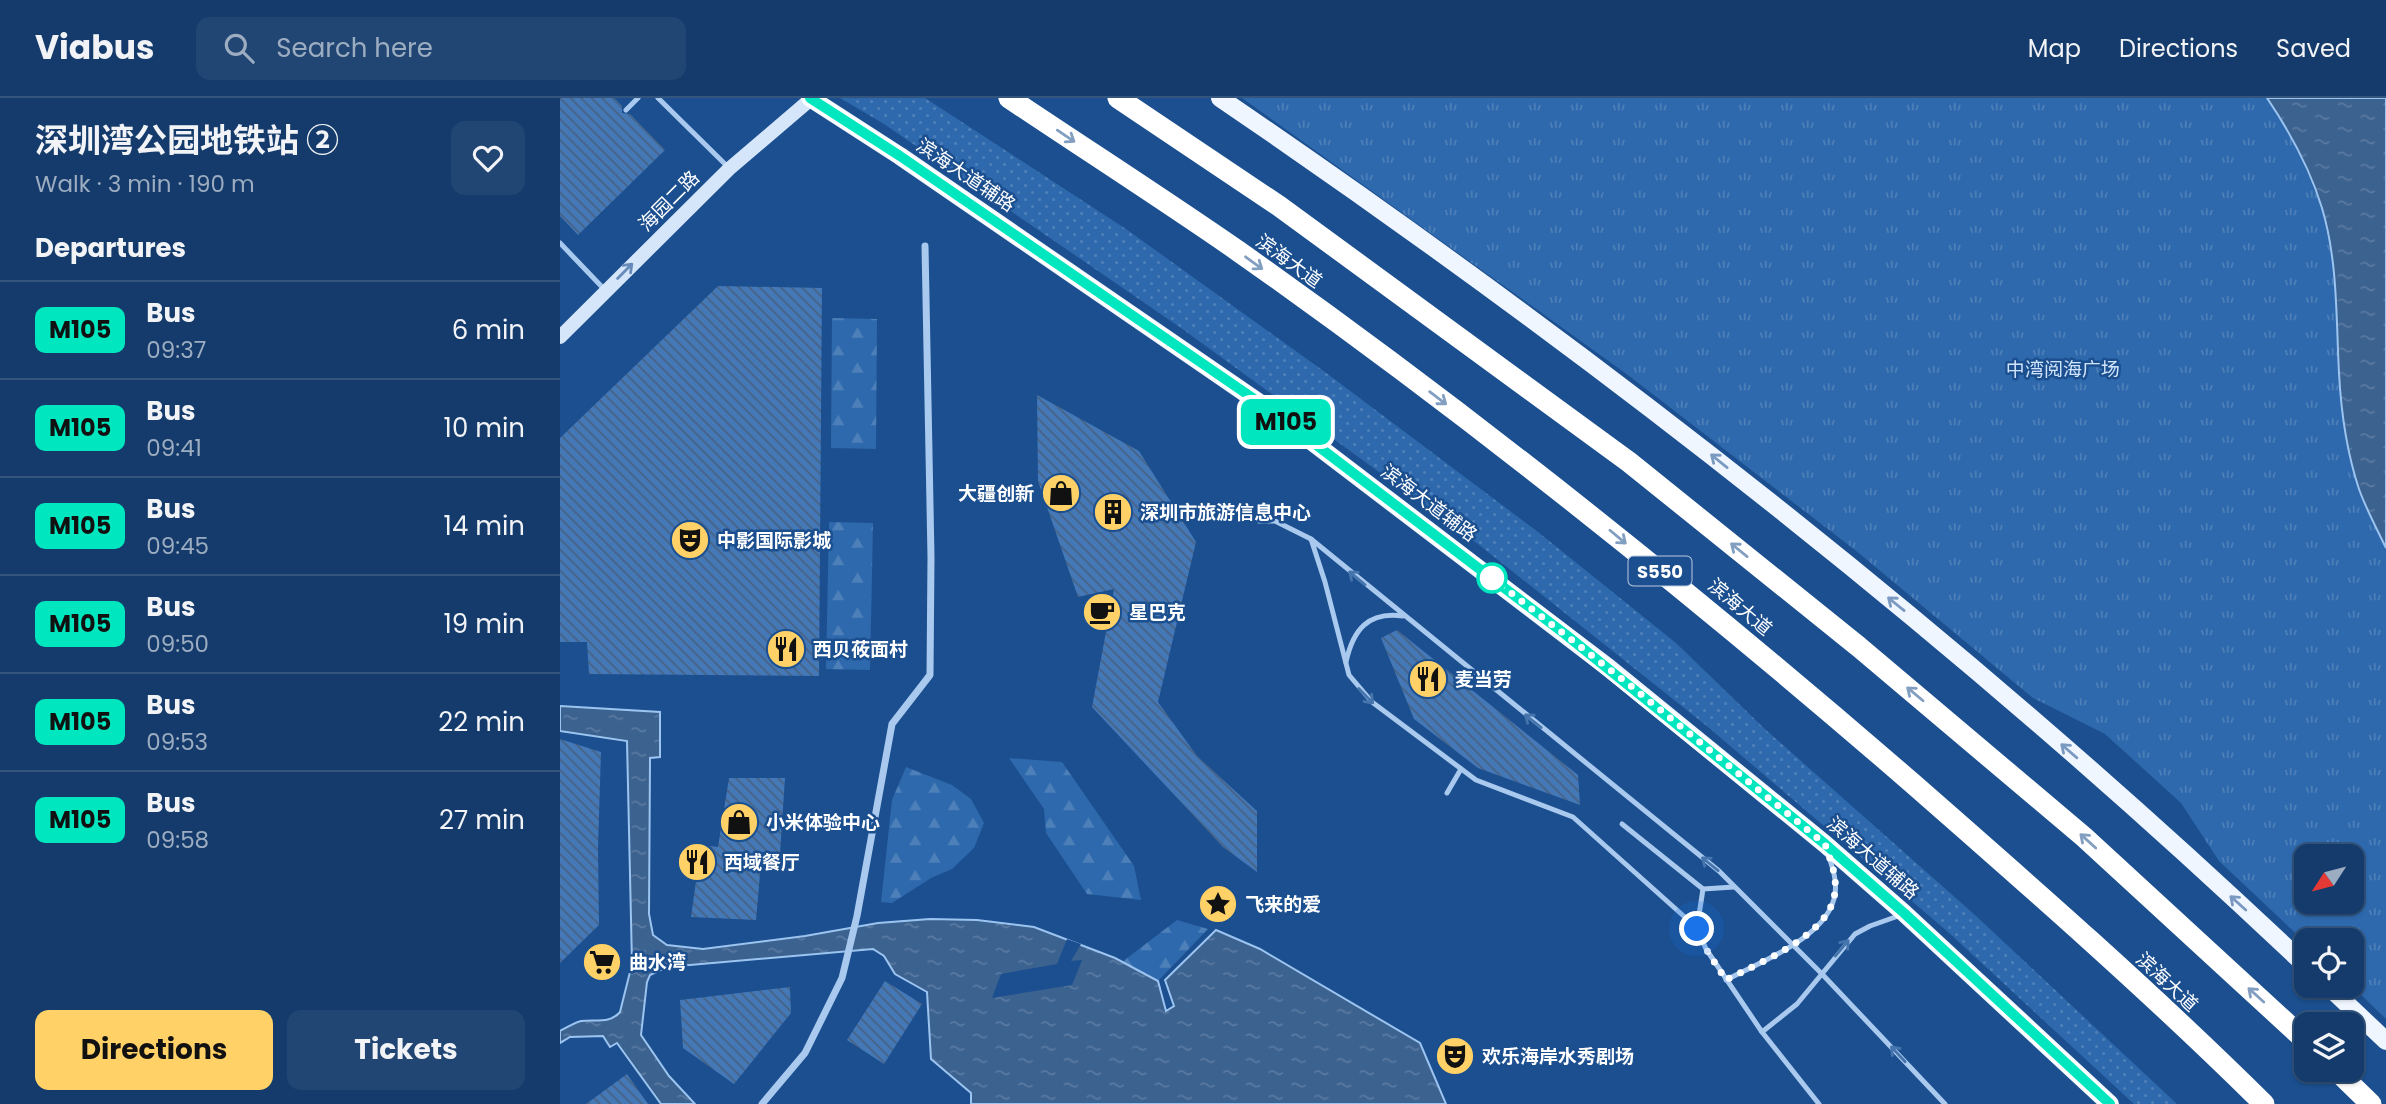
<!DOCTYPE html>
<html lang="en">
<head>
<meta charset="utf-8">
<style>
  :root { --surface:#143b6b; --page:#214673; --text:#f1f3f6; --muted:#9dadc1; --line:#33557e; --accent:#ffd166 }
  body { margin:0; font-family:Poppins,"Noto Sans SC",sans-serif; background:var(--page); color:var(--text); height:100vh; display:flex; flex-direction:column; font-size:26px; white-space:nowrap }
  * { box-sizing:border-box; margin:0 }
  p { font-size:23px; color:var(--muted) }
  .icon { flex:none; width:38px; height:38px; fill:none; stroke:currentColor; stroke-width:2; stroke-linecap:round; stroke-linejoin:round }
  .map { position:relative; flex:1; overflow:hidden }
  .side { display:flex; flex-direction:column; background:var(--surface); width:560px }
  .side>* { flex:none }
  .badge { padding:0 14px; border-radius:10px; font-size:24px; line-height:46px }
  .needle { width:46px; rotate:234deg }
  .tools { position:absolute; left:1734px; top:746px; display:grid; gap:14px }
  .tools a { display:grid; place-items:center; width:70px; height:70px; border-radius:14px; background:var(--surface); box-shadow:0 2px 5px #0004,0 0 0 2px var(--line); font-size:35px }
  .you { position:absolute; width:35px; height:35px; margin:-18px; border:5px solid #fff; border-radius:50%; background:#1a73e8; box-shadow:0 0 0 10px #1a73e833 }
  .map>.badge { position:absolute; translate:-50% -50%; box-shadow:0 0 0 4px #fff }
  h2 { padding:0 35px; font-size:26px; line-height:63px }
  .round { display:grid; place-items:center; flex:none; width:74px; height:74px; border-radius:14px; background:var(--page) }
  .overview { display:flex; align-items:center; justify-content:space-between; height:119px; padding:0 35px }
  h1 { font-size:33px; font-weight:700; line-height:52px }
  .cta { display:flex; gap:14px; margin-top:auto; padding:14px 35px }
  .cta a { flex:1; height:80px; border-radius:14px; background:var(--accent); color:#111; font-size:28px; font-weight:700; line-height:80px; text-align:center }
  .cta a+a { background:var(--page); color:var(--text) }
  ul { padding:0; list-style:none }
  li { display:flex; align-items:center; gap:21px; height:98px; padding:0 35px; border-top:2px solid var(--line) }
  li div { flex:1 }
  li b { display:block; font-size:26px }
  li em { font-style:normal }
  li .badge { min-width:77px; font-weight:700; text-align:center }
  header { display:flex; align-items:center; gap:42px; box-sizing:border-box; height:98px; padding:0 35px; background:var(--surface); border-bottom:2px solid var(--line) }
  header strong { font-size:33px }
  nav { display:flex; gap:38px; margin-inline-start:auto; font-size:24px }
  .search { width:490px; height:63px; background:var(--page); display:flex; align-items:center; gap:18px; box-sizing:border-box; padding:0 24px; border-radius:14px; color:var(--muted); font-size:26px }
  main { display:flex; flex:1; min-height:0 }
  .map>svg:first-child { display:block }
  .grass { fill:url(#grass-dots) }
  .forest { fill:url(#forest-firs) }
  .park { fill:url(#park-tufts); fill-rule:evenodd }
  .water { fill:url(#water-ripples); stroke:#9cc4f0; stroke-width:2 }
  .pier { fill:#1b4f8f }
  .building { fill:url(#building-back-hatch) }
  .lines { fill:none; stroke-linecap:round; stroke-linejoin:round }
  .lane { stroke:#a9c9ee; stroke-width:5 }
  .street { stroke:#a9c9ee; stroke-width:7 }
  .secondary { stroke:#d6e6fa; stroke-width:14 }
  .primary { stroke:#f0f6ff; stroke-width:18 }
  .highway { stroke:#fff; stroke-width:21 }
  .oneway { stroke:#829ec1 }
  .oneway2 { stroke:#668bba }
  .oneway3 { stroke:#7b9ac1 }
  .oneway4 { stroke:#4674ac }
  .line-casing { stroke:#fff; stroke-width:16 }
  .line { stroke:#00e6bf; stroke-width:10 }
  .walk { stroke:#fff; stroke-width:7; stroke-dasharray:0 12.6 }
  .stop-dot { fill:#fff; stroke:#00e6bf; stroke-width:3.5 }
  .labels { text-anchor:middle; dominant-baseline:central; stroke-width:5; stroke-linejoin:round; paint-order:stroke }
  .shield { fill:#1b4f8f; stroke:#bbcadd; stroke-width:2 }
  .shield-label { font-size:18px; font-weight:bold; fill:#fff }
  .street-label { font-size:19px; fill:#fff; stroke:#1b4f8f }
  .park-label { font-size:19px; fill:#cfe3fa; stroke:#1b4f8f }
  .poi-label { font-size:19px; font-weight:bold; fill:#fff; stroke:#1b4f8f; text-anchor:start }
</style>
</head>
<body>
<header>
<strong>Viabus</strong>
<div class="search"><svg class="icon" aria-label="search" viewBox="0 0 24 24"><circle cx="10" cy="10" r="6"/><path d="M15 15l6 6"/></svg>Search here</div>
<nav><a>Map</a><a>Directions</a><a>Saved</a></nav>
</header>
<main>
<section class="side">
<div class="overview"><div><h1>深圳湾公园地铁站 ②</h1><p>Walk · 3 min · 190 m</p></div><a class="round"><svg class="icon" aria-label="heart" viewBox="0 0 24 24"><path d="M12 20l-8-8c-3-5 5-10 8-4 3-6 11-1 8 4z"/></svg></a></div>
<h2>Departures</h2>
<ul>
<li><span class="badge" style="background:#00e6bf;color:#111">M105</span><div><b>Bus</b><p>09:37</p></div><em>6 min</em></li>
<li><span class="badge" style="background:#00e6bf;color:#111">M105</span><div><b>Bus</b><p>09:41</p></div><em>10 min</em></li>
<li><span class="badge" style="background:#00e6bf;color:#111">M105</span><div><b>Bus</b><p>09:45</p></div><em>14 min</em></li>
<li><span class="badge" style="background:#00e6bf;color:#111">M105</span><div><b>Bus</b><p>09:50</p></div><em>19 min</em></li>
<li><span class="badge" style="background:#00e6bf;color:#111">M105</span><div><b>Bus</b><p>09:53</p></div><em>22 min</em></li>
<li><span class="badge" style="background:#00e6bf;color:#111">M105</span><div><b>Bus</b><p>09:58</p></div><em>27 min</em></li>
</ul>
<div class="cta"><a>Directions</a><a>Tickets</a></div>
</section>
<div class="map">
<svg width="1826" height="1006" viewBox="0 0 1826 1006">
  <defs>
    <pattern id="grass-dots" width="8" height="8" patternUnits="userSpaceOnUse" patternTransform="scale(1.75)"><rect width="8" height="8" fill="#2e69ad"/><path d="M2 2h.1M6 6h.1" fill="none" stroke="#4d80b9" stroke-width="1.8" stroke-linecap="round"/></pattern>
    <pattern id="forest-firs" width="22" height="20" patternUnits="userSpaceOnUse" patternTransform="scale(1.75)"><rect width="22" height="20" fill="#2e69ad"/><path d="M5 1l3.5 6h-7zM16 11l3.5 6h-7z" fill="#4d80b9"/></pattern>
    <pattern id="park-tufts" width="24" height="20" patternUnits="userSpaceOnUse" patternTransform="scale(1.75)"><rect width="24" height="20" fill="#2e69ad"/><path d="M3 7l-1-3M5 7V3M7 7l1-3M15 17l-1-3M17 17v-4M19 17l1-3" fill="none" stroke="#4d80b9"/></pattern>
    <pattern id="water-ripples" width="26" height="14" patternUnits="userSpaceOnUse" patternTransform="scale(1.75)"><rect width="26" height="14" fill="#3c6290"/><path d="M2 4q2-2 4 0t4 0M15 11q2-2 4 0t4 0" fill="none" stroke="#597aa1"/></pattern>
    <pattern id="building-back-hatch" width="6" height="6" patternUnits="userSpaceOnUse" patternTransform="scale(1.75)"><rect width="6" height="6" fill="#4478b7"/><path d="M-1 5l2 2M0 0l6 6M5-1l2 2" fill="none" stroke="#486282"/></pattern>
  </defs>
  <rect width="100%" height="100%" fill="#1b4f8f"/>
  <polygon class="grass" points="280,0 365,0 566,131 765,274 978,434 1116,545 1206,632 1415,817 1617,1006 1574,1006 1388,834 1148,629 918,446 621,230 324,26"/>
  <g class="forest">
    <polygon points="272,220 317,221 316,351 271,350"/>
    <polygon points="269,424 313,425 310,572 266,571"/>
    <polygon points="449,660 502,664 574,768 581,802 527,796 486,735 484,711"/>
    <polygon points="346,669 392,687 411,701 424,725 414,750 392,771 371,780 332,805 321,804 332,702"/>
    <polygon points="617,822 648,831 598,883 562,864"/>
  </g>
  <path class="park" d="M 682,0 L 1707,0 L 1733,40 L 1762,110 L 1773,165 L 1799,392 L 1826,450 L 1826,921 L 1791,887 L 1792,842 L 1746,842 L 1746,845 L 1659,763 L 1621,705 L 1545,636 L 1473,600 L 1295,452 L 1068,277 ZM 1746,758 L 1792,758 L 1792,803 L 1746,803 Z"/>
  <g class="water">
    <path d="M 1707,0 L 1826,0 L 1826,450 C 1817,431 1806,411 1799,391 C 1787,355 1781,313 1779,275 C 1776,220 1778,164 1762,110 C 1750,71 1730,34 1707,0 Z"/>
    <path d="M 0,608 L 100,614 L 100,659 L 90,660 L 89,816 L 93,837 L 107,847 L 143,851 L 245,838 L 318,825 L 370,821 L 417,822 L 474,829 L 555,860 L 598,883 L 606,913 L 614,908 L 605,882 L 656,832 L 700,851 L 860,945 L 886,1006 L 411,1006 L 411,995 L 371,961 L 367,894 L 335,876 L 324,858 L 313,851 L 107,869 L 90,877 L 87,884 L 81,937 L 109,978 L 135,1006 L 101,1006 L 57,945 L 50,949 L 43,938 L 10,939 L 0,945 L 0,933 C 7,929 14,925 21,923 C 35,921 50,926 60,914 L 72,866 L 67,643 L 0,633 Z"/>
  </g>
  <polygon class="pier" points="507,841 521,846 511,863 522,862 512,887 432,900 441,876 497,866"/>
  <g class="building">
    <polygon points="0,0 54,0 62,8 62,15 70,16 105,52 18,137 0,118"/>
    <polygon points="158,188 262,190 259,578 29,576 27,544 0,544 0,340"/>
    <polygon points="477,297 579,353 636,444 598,604 637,658 697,713 697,774 663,749 532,609 554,491 518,499 478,383"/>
    <polygon points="837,532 1018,677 1020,707 918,670 854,621 821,540"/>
    <polygon points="0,641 41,654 38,750 39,827 0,865"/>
    <polygon points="169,680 225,680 220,756 202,754 196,822 131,819 141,747 158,749"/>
    <polygon points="325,883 362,906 324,966 287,942"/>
    <polygon points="230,889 231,915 174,986 123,950 120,902"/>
    <polygon points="67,976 88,1006 26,1006"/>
  </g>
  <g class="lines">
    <g class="lane">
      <polyline points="98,0 168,69"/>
      <polyline points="66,12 78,0"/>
      <polyline points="0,145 44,191"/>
      <polyline points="699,423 715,423 751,441"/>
      <path d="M 786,564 C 793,532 808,513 843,518"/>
      <polyline points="887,695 901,671"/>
      <polyline points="1062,726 1143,791"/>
      <polyline points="1137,830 1143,791 1174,789"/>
      <path d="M 1166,882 C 1200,864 1269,839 1275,796 C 1277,783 1273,771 1269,759"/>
      <polyline points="1202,934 1237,906 1295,836 1310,828 1341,817"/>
      <polyline points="1259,1006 1202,934 1146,851 1137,830 1013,719 916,682 812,604 789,577 765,484 751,441 1159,773 1262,876 1385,1006"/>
    </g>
    <polyline class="street" points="202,1006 245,955 282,880 297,818 332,626 370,577 371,459 365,148"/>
    <polyline class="secondary" points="0,239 169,71 251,1"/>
    <g class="primary">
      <polyline points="250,0 340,58 713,314 1049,570 1265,746 1344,815 1550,1006"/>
      <path d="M 660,0 C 1043,261 1410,549 1746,868"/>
      <polyline points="1767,887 1826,943"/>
    </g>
    <g class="highway">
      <path d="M 449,0 C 525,51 603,101 678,153 C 912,318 1135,497 1351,684 C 1471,789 1591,894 1704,1006"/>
      <polyline points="558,0 719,108 1069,364 1299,549 1524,739 1746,943"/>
      <polyline points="1775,971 1811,1006"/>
    </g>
  </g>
  <defs><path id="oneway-shaft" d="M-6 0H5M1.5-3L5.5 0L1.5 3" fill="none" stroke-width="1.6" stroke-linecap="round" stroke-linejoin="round" transform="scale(1.75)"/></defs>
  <g class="oneway">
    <use href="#oneway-shaft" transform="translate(506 38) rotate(34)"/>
    <use href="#oneway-shaft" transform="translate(694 165) rotate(36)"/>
    <use href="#oneway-shaft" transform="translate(878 300) rotate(37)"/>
    <use href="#oneway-shaft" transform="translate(1058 439) rotate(40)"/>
    <use href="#oneway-shaft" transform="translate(1179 452) rotate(-141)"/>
    <use href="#oneway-shaft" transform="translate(1355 596) rotate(-140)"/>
    <use href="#oneway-shaft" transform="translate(1528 743) rotate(-138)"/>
    <use href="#oneway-shaft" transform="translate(1696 897) rotate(-138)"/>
  </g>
  <use class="oneway2" href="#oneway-shaft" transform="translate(65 173) rotate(-45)"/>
  <g class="oneway3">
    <use href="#oneway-shaft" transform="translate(1159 363) rotate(-141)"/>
    <use href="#oneway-shaft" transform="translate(1336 506) rotate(-141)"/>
    <use href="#oneway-shaft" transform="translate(1509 653) rotate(-139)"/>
    <use href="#oneway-shaft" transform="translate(1678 805) rotate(-138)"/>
  </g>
  <g class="oneway4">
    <use href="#oneway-shaft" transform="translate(797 480) rotate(-140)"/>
    <use href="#oneway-shaft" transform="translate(806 598) rotate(46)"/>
    <use href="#oneway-shaft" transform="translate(973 623) rotate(-141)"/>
    <use href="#oneway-shaft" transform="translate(1150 766) rotate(-141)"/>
    <use href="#oneway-shaft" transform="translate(1282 850) rotate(-50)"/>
    <use href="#oneway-shaft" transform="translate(1338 956) rotate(-133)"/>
  </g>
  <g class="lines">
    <g class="line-casing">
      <polyline id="line" points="250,0 340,58 713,314 1005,536 1265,746 1344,815 1550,1006"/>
    </g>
    <use href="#line" class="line"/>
    <path class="walk" d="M 932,480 L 1071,588 L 1265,746 C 1270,761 1277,777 1275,793 C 1272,837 1200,864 1166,882 L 1146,851 L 1137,831"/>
  </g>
  <defs>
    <g id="shop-disc" transform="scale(2.0125)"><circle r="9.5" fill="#ffd166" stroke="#1b4f8f"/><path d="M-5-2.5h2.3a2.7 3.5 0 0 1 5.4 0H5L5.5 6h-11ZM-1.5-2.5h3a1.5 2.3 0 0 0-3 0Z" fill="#111"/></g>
    <g id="building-disc" transform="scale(2.0125)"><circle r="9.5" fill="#ffd166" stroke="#1b4f8f"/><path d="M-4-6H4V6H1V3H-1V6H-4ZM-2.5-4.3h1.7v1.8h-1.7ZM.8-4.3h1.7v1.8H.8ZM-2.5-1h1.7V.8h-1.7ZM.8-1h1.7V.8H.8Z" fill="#111"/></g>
    <g id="theatre-disc" transform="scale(2.0125)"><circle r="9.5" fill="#ffd166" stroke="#1b4f8f"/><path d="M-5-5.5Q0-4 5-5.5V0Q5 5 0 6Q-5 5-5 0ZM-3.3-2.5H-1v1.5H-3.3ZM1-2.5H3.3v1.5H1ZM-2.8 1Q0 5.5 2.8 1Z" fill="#111"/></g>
    <g id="cafe-disc" transform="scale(2.0125)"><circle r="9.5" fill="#ffd166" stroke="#1b4f8f"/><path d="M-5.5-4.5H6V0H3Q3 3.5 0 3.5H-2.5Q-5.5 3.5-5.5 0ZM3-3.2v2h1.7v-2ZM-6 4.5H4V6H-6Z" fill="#111"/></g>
    <g id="restaurant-disc" transform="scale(2.0125)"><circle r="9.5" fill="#ffd166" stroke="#1b4f8f"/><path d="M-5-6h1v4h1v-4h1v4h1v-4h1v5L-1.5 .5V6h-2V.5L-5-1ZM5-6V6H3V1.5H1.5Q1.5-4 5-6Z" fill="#111"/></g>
    <g id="sight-disc" transform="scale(2.0125)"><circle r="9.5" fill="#ffd166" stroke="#1b4f8f"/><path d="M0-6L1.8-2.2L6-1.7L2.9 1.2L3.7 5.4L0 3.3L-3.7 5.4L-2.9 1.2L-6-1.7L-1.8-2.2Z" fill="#111"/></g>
    <g id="supermarket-disc" transform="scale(2.0125)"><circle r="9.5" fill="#ffd166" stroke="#1b4f8f"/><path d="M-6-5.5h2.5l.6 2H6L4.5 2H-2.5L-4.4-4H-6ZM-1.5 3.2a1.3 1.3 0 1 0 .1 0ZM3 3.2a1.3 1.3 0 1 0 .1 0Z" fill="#111"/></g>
  </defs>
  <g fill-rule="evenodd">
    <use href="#shop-disc" x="501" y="395"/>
    <use href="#building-disc" x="553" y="414"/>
    <use href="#theatre-disc" x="130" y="442"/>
    <use href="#cafe-disc" x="542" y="514"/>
    <use href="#restaurant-disc" x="226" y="551"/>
    <use href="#restaurant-disc" x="868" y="581"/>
    <use href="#shop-disc" x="179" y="724"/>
    <use href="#restaurant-disc" x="137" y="764"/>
    <use href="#sight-disc" x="658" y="806"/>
    <use href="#supermarket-disc" x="42" y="864"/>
    <use href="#theatre-disc" x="895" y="958"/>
  </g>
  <circle class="stop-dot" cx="932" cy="480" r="14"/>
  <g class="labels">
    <rect class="shield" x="1068.5" y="458.5" width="63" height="29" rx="5"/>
    <g class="shield-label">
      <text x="1100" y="473">S550</text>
    </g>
    <g class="street-label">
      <text transform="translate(406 77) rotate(34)">滨海大道辅路</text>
      <text transform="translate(109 103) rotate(-45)">海园二路</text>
      <text transform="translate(729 163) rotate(36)">滨海大道</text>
      <text transform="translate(869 405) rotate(37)">滨海大道辅路</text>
      <text transform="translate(1180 509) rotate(40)">滨海大道</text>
      <text transform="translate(1313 760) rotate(41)">滨海大道辅路</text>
      <text transform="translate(1607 884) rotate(43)">滨海大道</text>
    </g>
    <g class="park-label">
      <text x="1503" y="271">中湾阅海广场</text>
    </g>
    <g class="poi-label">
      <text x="474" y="395" text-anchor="end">大疆创新</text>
      <text x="580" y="414">深圳市旅游信息中心</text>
      <text x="157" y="442">中影国际影城</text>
      <text x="569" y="514">星巴克</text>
      <text x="253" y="551">西贝莜面村</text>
      <text x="895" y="581">麦当劳</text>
      <text x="206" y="724">小米体验中心</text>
      <text x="164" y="764">西域餐厅</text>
      <text x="685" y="806">飞来的爱</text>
      <text x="69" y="864">曲水湾</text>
      <text x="922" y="958">欢乐海岸水秀剧场</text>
    </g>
  </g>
</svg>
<div class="tools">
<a><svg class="needle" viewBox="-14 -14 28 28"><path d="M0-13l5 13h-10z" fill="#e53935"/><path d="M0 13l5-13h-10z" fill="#9dadc1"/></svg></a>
<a><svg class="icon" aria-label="locate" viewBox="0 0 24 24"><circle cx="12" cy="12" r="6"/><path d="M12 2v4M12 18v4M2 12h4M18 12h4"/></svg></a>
<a><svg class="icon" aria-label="layers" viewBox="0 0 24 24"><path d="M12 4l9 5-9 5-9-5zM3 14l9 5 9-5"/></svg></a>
</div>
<div class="you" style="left:1137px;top:831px"></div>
<b class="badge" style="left:726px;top:324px;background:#00e6bf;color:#111">M105</b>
</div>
</main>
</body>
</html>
